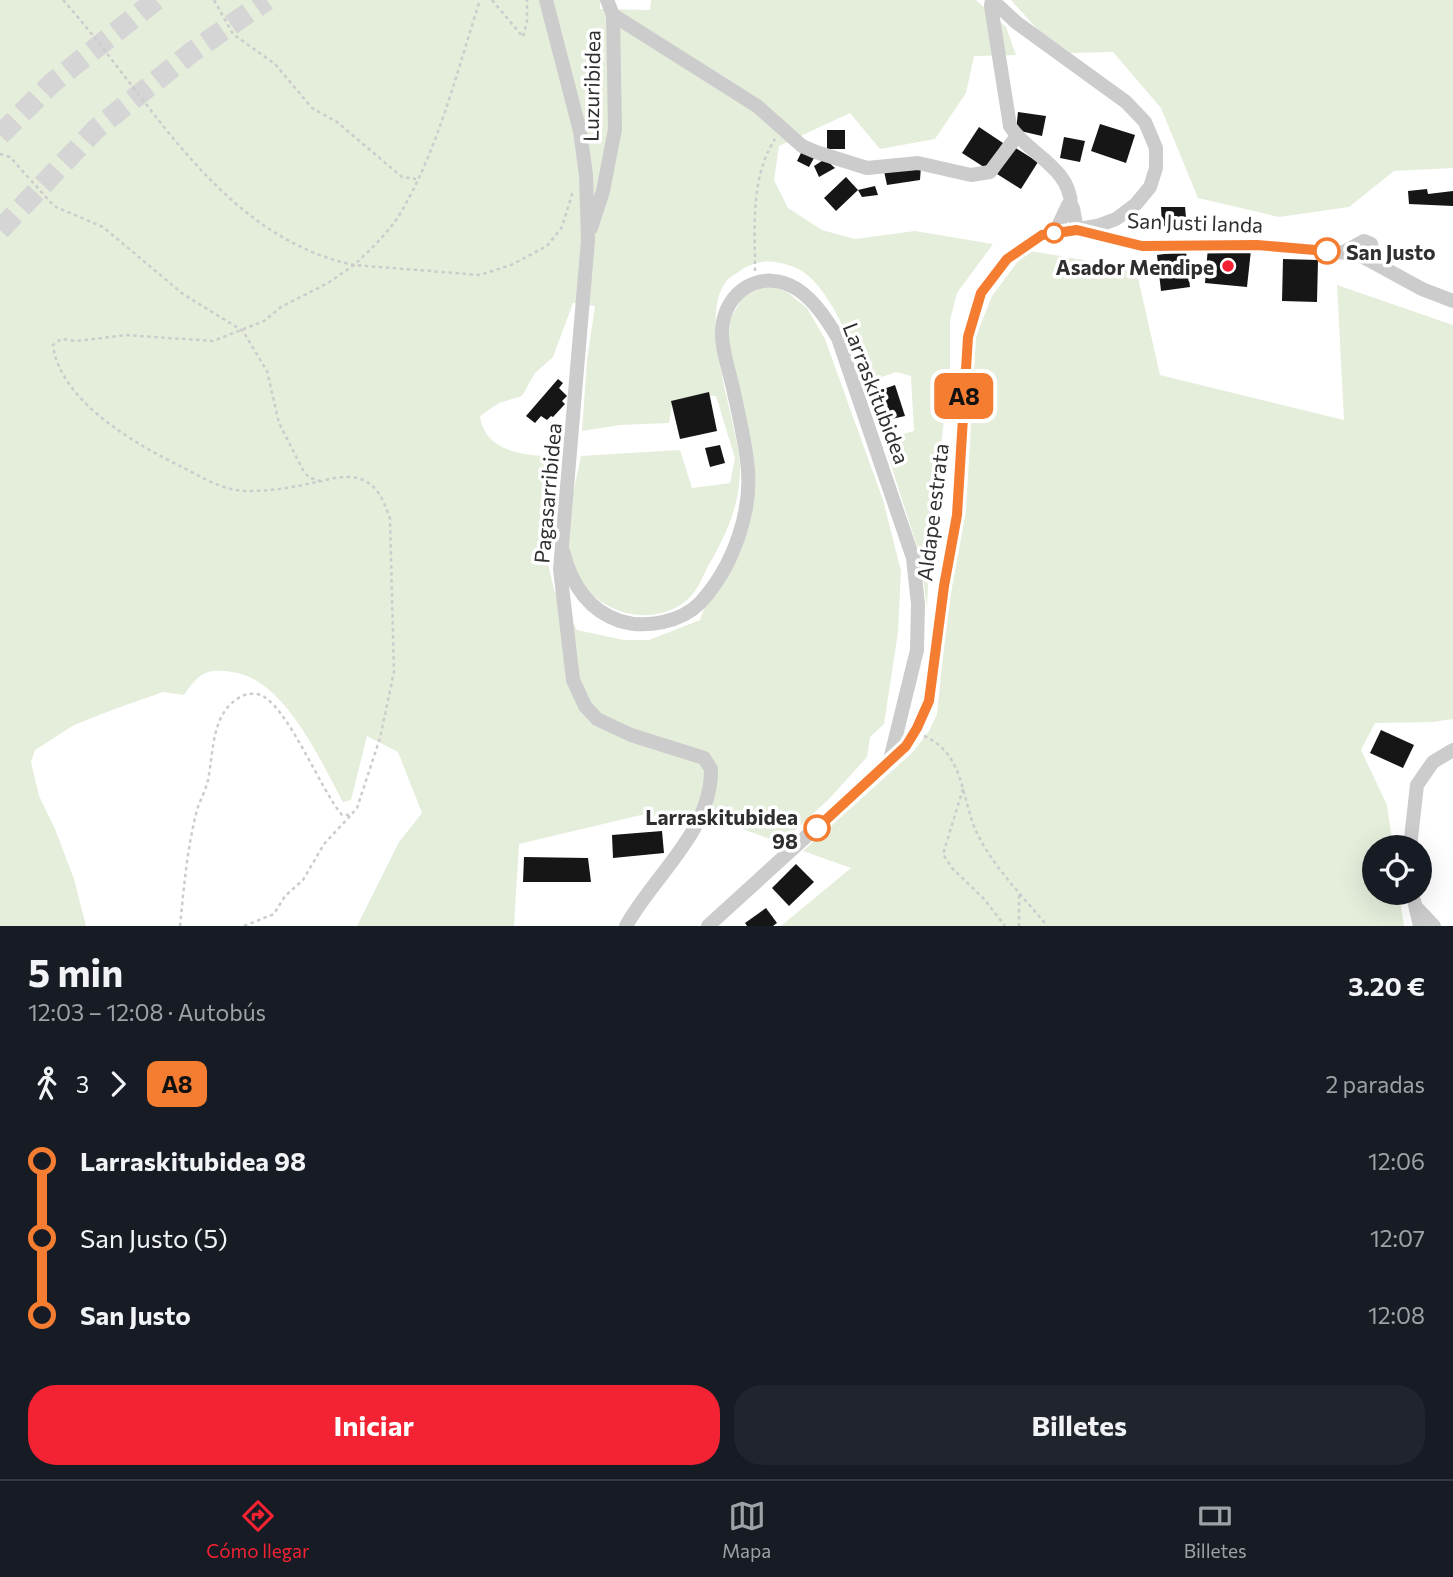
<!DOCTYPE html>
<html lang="es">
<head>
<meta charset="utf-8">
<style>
  :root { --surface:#171b24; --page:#20242c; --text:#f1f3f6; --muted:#9ea1a6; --line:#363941; --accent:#f32333 }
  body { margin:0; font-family:Commissioner,sans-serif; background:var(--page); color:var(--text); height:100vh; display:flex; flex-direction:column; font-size:26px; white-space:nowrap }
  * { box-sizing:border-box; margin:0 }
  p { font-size:23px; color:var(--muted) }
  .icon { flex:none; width:38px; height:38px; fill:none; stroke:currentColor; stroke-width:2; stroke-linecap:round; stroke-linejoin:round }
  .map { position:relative; height:926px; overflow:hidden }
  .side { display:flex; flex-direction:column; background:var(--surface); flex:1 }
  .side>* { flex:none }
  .badge { padding:0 14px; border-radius:10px; font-size:24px; line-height:46px }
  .fabs { position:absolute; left:1362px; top:835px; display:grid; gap:14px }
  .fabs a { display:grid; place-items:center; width:70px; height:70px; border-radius:50%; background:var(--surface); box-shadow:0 7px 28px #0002; font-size:35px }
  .map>.badge { position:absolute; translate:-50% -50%; box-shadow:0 0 0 4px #fff }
  .legs { display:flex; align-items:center; gap:10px; height:77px; padding:0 28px; font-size:23px }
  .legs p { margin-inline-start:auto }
  .summary { display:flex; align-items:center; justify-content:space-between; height:119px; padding:0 28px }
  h1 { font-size:38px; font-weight:700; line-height:52px }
  .action { display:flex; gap:14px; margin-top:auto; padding:14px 28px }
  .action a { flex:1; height:80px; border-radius:28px; background:var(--accent); color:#fff; font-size:28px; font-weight:700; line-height:80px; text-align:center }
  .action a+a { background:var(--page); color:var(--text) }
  ul { padding:0 28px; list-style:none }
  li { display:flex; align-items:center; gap:24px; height:77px; font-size:26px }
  li i { display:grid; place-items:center; width:10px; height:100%; margin:0 9px; background:currentColor }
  li i::after { content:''; width:18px; height:18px; margin:-9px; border:5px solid; border-radius:50%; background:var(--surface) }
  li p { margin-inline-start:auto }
  li:first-child i { background:linear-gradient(#0000 50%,currentColor 0) }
  li:last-child i { background:linear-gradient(currentColor 50%,#0000 0) }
  .dock { display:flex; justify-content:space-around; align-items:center; height:98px; border-top:2px solid var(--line); background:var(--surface); font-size:19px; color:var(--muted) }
  .dock a { display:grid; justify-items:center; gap:4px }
  .dock .selected { color:var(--accent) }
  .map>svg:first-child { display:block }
  .green { fill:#e5eddb }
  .building { fill:#161616 }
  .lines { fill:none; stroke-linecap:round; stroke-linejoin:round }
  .highway-tunnel { stroke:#d5d5d5; stroke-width:21; stroke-dasharray:21 10; stroke-linecap:butt }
  .path { stroke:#ccc; stroke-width:2.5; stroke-dasharray:3.5 3.5; stroke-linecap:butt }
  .minor { stroke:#ccc; stroke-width:14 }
  .line-1-casing { stroke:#fff; stroke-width:16 }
  .line-1 { stroke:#f57d32; stroke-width:10 }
  .stop-1-dot { fill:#fff; stroke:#f57d32; stroke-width:3.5 }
  .poi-dot { fill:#f32333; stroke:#fff; stroke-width:2.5 }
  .labels { text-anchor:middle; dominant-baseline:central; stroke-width:7; stroke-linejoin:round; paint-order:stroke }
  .street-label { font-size:21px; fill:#2f2f2f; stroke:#fff }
  .stop-label { font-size:21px; font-weight:bold; fill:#2f2f2f; stroke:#fff; text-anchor:start }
  .poi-label { font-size:21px; font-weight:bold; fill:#2f2f2f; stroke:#fff; text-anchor:end }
</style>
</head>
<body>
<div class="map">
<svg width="1453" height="926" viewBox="0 0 1453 926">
  <rect width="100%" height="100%" fill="#fff"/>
  <g class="green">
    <path d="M 0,0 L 600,0 L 600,9 L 650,10 L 651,0 L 976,0 L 1006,27 L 1016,55 L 974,56 L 966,93 L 935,139 L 880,149 L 850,113 L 779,146 L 774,180 L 788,208 L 822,230 L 855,239 L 915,231 L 993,244 L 957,293 L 950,320 L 950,368 L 930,541 L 927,608 L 920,556 L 883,440 L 914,431 L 911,376 L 896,372 L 865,383 C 854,349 827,276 791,266 C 773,260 758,259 741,270 C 738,273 731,276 728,279 C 695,317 738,420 740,466 C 741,505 725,537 706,570 C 702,579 697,590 690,597 C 654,633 588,612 573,565 C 562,530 574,491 581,456 L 680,450 L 692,488 L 730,483 L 735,458 L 716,396 L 701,395 L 672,404 L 669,423 L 620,425 L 582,431 L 587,360 L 595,306 L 573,303 L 553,357 L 535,373 L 522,396 L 499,403 L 480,416 C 484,451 525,457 555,456 L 542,536 L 554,590 L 577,630 L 624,640 L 649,640 L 700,620 L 704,609 L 723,585 L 741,551 L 750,523 L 754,484 L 728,349 L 730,319 L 743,297 L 767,285 L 787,292 L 807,308 L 825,339 L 883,500 L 901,571 L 898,632 L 884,724 L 870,737 L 867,757 L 829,799 L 781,843 L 720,821 L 641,815 L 519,844 L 514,926 L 357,926 L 399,842 L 422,813 L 398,752 L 367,736 L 351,800 L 343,802 C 320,760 284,678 232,672 C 205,668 199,674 184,695 L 163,692 L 112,710 L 74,725 L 35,750 L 31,762 L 39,796 L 55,829 L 74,879 L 86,926 L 0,926 Z"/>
    <polygon points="1011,0 1453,0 1453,168 1394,171 1349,207 1279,217 1198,198 1161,108 1113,52 1071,53 1038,30"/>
    <polygon points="1031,251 1136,269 1160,375 1344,420 1337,285 1453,325 1453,719 1433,722 1375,723 1361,750 1387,805 1393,847 1374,847 1374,892 1399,893 1404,926 781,926 851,868 803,851 912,753 929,731 937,714 948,608 966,510 976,336 992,296 1018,261"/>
  </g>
  <g class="building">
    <polygon points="1018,112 1046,116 1042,136 1016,130"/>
    <polygon points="1100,124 1135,135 1126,163 1091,151"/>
    <polygon points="979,127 1003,143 987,169 962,153"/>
    <rect x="827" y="130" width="18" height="19"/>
    <polygon points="1064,137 1085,141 1080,162 1060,158"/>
    <polygon points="1014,147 1038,162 1021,189 997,174"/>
    <polygon points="802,151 814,158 809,167 797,161"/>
    <polygon points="825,159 835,168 819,177 814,166"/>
    <polygon points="921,166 920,180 887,185 884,171"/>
    <polygon points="846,177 858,190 875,186 878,195 862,197 858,190 836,211 824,198"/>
    <polygon points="1427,189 1428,194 1453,191 1453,206 1409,204 1408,191"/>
    <polygon points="1161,207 1185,207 1187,228 1162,226"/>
    <polygon points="1208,247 1251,250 1247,287 1205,283"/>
    <polygon points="1186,251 1190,287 1161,291 1157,255"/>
    <polygon points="1283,259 1318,260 1317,302 1282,301"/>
    <polygon points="558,379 563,383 559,388 567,396 562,401 565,404 553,417 551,416 547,420 541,416 535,423 526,416"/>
    <polygon points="895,385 905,416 887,420 878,391"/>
    <polygon points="709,392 717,431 680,439 671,401"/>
    <polygon points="720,445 725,463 710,467 705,448"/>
    <polygon points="1381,730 1414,745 1403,768 1370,753"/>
    <polygon points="662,831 664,853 613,858 612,835"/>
    <polygon points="524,857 588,858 591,882 523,882"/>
    <polygon points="796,864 814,882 789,906 772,888"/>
    <polygon points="766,908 777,923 773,926 747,926 745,923"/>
  </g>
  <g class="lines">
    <g class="highway-tunnel">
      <polyline points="0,135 52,83 156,0"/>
      <polyline points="0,230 96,129 192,52 267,0"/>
    </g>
    <g class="path">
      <path d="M 63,0 C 150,97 218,236 354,265 C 369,251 386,235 398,217 C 437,154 457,71 480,0"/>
      <polyline points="214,0 233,34 275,64 312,108 337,122 402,177 416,179"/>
      <polyline points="492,0 523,37 527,22 527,0"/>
      <polyline points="0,154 10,157 54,206 103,227 183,294 243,331 267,371 279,423 304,472 310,478 320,481"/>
      <path d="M 755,271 C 755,226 750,179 775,139"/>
      <path d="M 924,736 C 964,753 961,797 976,831 C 992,866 1023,896 1047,926"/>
      <polyline points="963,789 943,854 952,868 985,900 1005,926"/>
      <polyline points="1019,895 1019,926"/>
      <path d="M 180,926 C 184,887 187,848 197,810 C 200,800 206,790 208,780 C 214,750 211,712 242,696 C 248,693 257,693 263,696 C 291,713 319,787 342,815 L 351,815 L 357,808 L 380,738 L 394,672 L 390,519 C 383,498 375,478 349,477 C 339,476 327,480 317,482 C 295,487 272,491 249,491 C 224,491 205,479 184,468 C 137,445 60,402 53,345 L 61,339 L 77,341 L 126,335 L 213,341 L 264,321 L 281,307 L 328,283 L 354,265 L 480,275 L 511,265 L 547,246 L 562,227 L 573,191"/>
      <polyline points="244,926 274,914 285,896 303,880 324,844 351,815"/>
    </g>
    <g class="minor">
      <path d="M 546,0 L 580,131 L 586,175 L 588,240 L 560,569 L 573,680 L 585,706 L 597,719 L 631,735 L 704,758 L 711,769 C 712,831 654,875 626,926"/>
      <path d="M 992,0 L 991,6 L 1010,126 C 1028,154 1070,167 1071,205"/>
      <polyline points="613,15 757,106 802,146 816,152 867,168 918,163 971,175 990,172 1017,136"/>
      <polyline points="591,228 603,191 615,129 613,15 607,0"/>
      <polyline points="1079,230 1142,246 1257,245 1358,254 1422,289 1453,301"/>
      <polyline points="1055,233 1068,205 1073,208 1077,230"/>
      <polyline points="1344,252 1364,241 1371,244 1373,252 1367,259"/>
      <path d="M 563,551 C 571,583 587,610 620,621 C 646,629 681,622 700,603 C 733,567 754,510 747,461 C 744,436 738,412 733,388 C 729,370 721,348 722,330 C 724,291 762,267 797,289 C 815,301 827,320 838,338 L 913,558 L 918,604 L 917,650 L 890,760"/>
      <polyline points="1410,847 1417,785 1433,762 1453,750"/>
      <polyline points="1412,892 1420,926"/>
      <polyline points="1416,907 1434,926"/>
      <path d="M 708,926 L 889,761 C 908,743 920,726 929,701 L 944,586 L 957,515 L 968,337 L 981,293 L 1007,259 L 1042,235 L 1097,226 L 1116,219 L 1136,204 L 1150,187 L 1156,168 L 1156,148 L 1145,122 L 1126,102 L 1017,23 L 992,0"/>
    </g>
  </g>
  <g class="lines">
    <g class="line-1-casing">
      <polyline id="line-1" points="817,828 906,746 917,728 929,701 944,586 957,515 968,337 981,293 1007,259 1042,235 1077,230 1142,246 1257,245 1327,251"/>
    </g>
    <use href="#line-1" class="line-1"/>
  </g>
  <g class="stop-1-dot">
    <circle cx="1054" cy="233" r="9"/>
    <circle cx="1327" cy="251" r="12"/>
    <circle cx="817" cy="828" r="12"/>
  </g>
  <circle class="poi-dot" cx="1228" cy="266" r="7"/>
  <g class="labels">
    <g class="street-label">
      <text transform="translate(591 86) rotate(-89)">Luzuribidea</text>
      <text transform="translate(1195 222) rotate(2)">San Justi landa</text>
      <text transform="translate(877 393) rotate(69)">Larraskitubidea</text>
      <text transform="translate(547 493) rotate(-85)">Pagasarribidea</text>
      <text transform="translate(932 512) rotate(-83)">Aldape estrata</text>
    </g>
    <g class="stop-label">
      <text x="1346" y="251">San Justo</text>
      <text x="798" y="816" text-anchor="end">Larraskitubidea<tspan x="798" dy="24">98</tspan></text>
    </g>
    <g class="poi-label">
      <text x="1214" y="266">Asador Mendipe</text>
    </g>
  </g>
</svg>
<div class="fabs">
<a><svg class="icon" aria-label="locate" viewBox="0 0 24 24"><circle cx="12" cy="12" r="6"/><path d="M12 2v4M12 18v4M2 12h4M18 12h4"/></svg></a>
</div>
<b class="badge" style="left:964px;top:396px;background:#f57d32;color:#111">A8</b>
</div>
<section class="side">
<div class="summary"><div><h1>5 min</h1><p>12:03 – 12:08 · Autobús</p></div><b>3.20 €</b></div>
<div class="legs"><svg class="icon" aria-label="walk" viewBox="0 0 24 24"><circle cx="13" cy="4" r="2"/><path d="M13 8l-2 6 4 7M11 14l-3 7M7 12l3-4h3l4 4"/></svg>3<svg class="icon" aria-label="forward" viewBox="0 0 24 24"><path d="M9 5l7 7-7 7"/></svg><b class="badge" style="background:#f57d32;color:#111">A8</b><p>2 paradas</p></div>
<ul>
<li><i style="color:#f57d32"></i><b>Larraskitubidea 98</b><p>12:06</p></li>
<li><i style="color:#f57d32"></i><span>San Justo (5)</span><p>12:07</p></li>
<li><i style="color:#f57d32"></i><b>San Justo</b><p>12:08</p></li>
</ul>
<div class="action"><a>Iniciar</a><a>Billetes</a></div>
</section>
<nav class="dock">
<a class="selected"><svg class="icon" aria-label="directions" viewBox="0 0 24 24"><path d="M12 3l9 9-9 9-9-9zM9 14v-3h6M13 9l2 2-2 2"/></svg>Cómo llegar</a>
<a><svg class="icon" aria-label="map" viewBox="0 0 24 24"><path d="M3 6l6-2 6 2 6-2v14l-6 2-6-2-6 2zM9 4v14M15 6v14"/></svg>Mapa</a>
<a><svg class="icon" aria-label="tickets" viewBox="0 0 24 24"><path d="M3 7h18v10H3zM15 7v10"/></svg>Billetes</a>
</nav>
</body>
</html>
